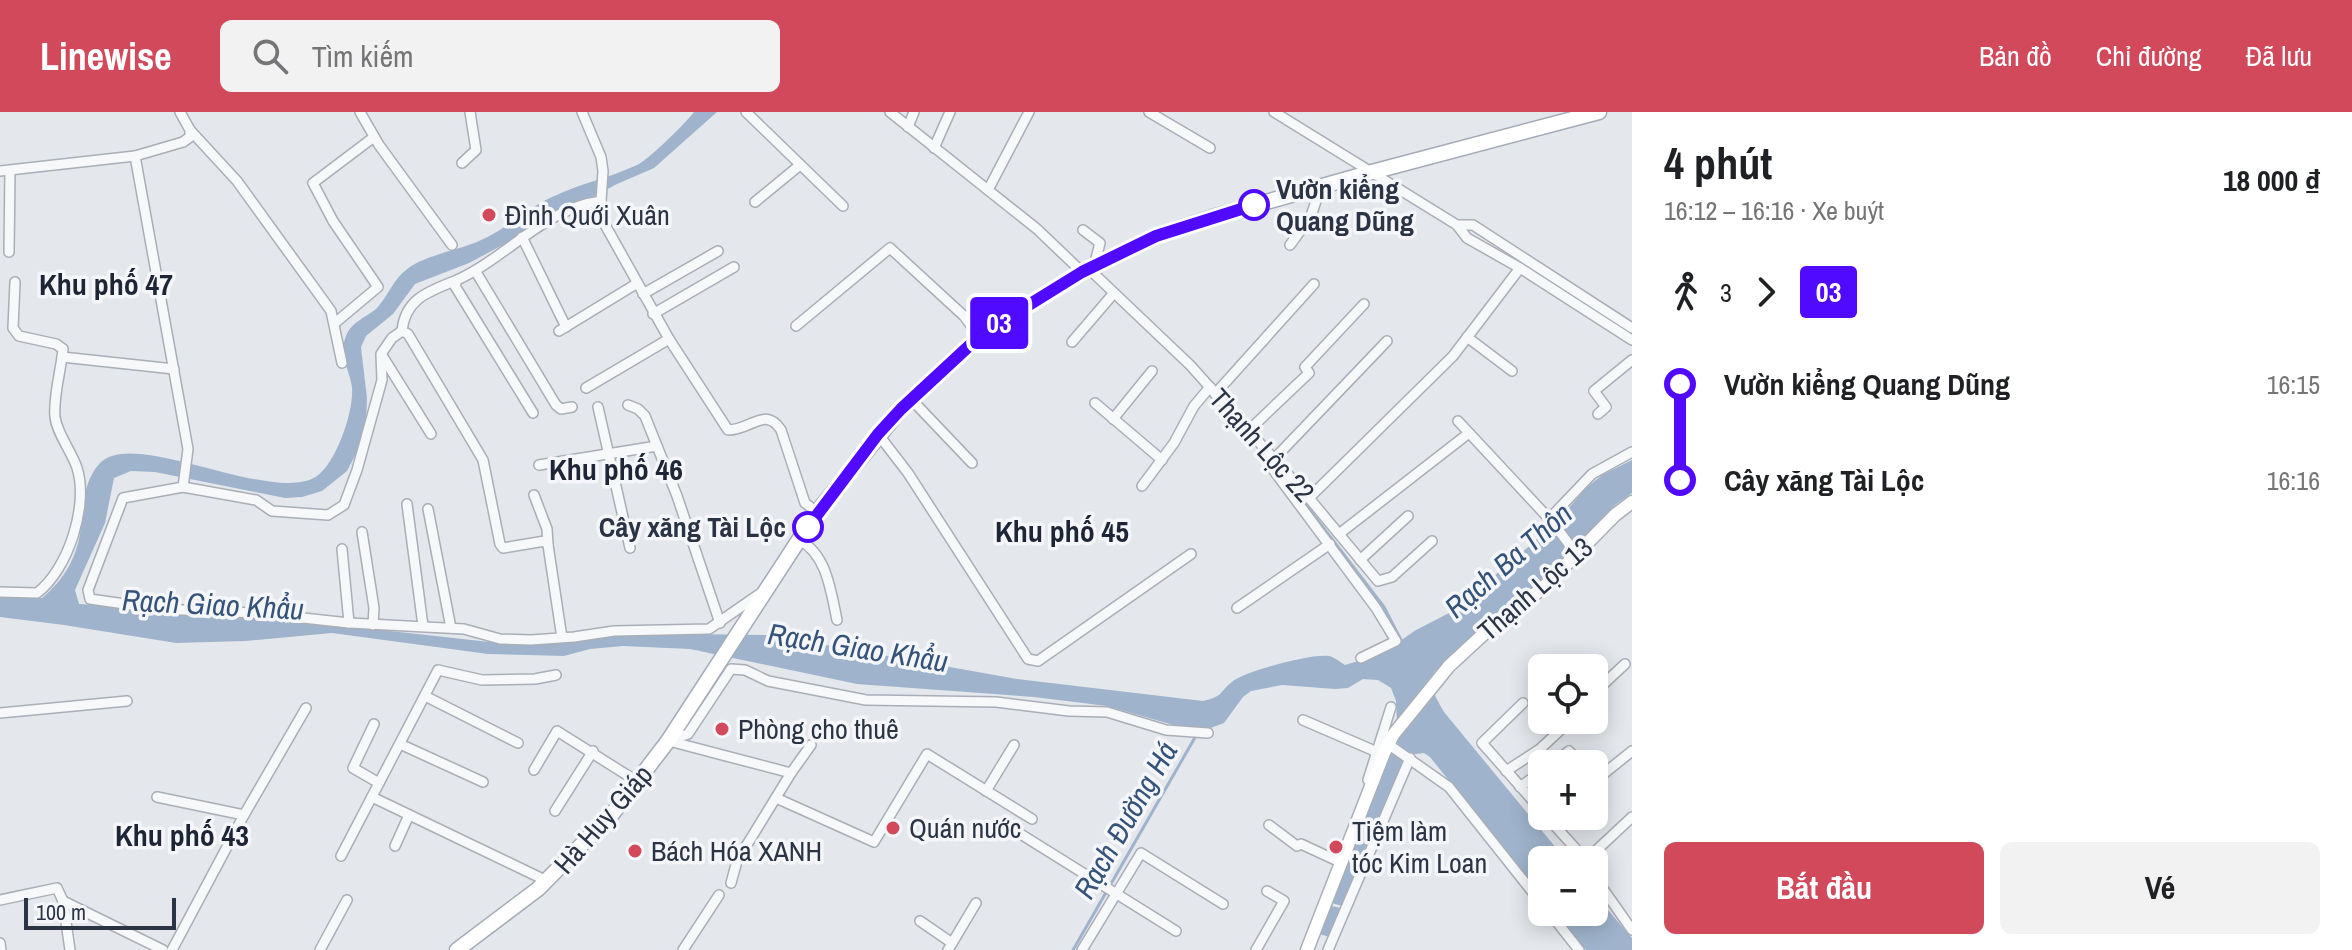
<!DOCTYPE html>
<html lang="vi">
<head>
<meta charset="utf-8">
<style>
  :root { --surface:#fff; --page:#f2f2f2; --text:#202124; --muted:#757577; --accent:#d1495b }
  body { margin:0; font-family:"Archivo Narrow",sans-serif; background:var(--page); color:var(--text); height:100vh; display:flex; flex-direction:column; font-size:30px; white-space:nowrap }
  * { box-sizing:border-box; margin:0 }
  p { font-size:26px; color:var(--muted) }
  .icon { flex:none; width:44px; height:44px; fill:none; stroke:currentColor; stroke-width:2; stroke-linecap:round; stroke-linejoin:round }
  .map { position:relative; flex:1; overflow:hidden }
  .details { display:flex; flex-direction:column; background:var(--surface); width:720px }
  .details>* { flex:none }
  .badge { padding:0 16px; border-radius:6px; font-size:28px; line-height:52px }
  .buttons { position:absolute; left:1528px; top:542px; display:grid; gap:16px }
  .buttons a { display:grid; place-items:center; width:80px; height:80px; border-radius:12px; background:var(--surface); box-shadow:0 4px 20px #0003; font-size:40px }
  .scale { position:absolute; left:24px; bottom:20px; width:152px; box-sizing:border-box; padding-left:8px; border:4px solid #2b3445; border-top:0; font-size:22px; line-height:28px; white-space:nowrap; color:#2b3445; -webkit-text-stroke:6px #f4f6f9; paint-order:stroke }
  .map>.badge { position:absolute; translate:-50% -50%; box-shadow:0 0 0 4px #fff }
  .legs { display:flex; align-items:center; gap:12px; height:88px; padding:0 32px; font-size:26px }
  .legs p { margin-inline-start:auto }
  .headline { display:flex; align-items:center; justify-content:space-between; height:136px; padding:0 32px }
  h1 { font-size:44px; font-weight:700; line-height:60px }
  .action { display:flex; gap:16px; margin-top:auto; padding:16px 32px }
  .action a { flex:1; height:92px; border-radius:12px; background:var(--accent); color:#fff; font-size:32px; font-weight:700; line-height:92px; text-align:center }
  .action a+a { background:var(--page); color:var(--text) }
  ul { padding:0 32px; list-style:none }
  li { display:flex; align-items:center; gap:28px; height:96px; font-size:30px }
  li i { display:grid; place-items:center; width:12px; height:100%; margin:0 10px; background:currentColor }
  li i::after { content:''; width:20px; height:20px; margin:-10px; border:6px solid; border-radius:50%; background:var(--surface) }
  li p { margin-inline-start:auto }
  li:first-child i { background:linear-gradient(#0000 50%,currentColor 0) }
  li:last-child i { background:linear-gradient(currentColor 50%,#0000 0) }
  header { display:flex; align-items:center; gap:48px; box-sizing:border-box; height:112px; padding:0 40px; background:var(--accent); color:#fff }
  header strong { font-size:38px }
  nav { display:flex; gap:44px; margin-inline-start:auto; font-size:28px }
  .search { width:560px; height:72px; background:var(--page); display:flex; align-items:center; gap:20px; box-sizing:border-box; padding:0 28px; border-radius:12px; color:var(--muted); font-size:30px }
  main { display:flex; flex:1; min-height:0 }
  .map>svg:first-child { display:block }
  .water { fill:#9fb4cc }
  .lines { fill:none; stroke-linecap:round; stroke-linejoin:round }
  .stream { stroke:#9fb4cc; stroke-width:3 }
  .street-casing { stroke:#a9aeb7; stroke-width:12 }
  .secondary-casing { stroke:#a9aeb7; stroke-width:15 }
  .primary-casing { stroke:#a3abb8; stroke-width:17 }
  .street { stroke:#f7f8fa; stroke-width:9 }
  .secondary { stroke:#fff; stroke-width:12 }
  .primary { stroke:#fff; stroke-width:14 }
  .line-1-casing { stroke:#fff; stroke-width:18 }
  .line-1 { stroke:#4f0aff; stroke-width:12 }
  .stop-1-dot { fill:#fff; stroke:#4f0aff; stroke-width:4 }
  .poi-dot { fill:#d1495b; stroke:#f4f6f9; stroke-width:3 }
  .labels { text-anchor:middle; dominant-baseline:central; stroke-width:7; stroke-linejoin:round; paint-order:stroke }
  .stop-label { font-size:28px; font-weight:bold; fill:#2b3445; stroke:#f4f6f9; text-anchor:start }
  .poi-label { font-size:28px; fill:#2b3445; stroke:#f4f6f9; text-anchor:start }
  .street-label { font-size:28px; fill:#2b3445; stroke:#f4f6f9 }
  .neighbourhood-label { font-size:30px; font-weight:bold; fill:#1d2536; stroke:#f4f6f9 }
  .water-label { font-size:30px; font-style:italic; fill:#34527a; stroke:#f4f6f9 }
</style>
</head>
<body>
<header>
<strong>Linewise</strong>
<div class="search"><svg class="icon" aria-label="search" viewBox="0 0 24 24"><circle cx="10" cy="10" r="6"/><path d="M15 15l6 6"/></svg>Tìm kiếm</div>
<nav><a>Bản đồ</a><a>Chỉ đường</a><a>Đã lưu</a></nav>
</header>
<main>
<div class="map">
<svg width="1632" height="838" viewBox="0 0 1632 838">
  <rect width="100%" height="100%" fill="#e4e7ec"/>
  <g class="water">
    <path d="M 694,0 L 717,0 L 654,56 L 617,72 L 469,151 L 415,172 L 393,202 L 366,224 L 361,235 L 367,286 L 366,312 L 359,336 L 347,359 L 322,379 L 302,385 L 285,386 L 155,360 L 131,359 L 114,366 L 105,411 L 75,478 L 79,492 L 300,505 L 363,516 L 517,533 L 559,531 L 600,521 L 770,523 L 1017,567 L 1203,589 C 1224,584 1218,581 1233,569 C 1247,559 1312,541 1329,544 C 1334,545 1340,550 1345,553 L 1381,542 L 1416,518 L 1453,499 L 1527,436 L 1568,397 L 1585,377 L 1602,363 L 1632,348 L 1632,381 L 1615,393 L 1548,464 L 1482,516 L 1434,560 C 1429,576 1436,586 1444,600 L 1566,748 L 1542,748 L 1542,784 L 1430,645 L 1424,641 L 1408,643 L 1398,635 L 1396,589 L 1391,576 L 1378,568 L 1363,567 L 1348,576 L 1335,577 L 1282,573 L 1251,579 L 1243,585 L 1224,611 L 1208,617 L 1191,618 L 1107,594 L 1034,585 L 857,572 L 690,537 L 623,534 L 590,537 L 564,544 L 488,542 L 332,521 L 245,529 L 176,531 L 64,513 L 0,505 L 0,486 L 42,486 C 65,467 78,444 81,414 C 83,393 84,368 100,351 C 134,315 273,394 317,364 C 336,351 354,299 352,276 C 350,258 338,243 346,224 C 351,210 367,205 377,196 C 388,184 393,168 406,158 C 422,144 459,138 479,129 C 505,118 526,97 552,85 C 579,72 609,66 637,53 C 648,48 686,11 694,0 Z"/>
    <polygon points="1391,638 1406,648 1342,794 1332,791"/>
    <polygon points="1594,782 1632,826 1632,838 1586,838 1555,800 1594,800"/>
    <polygon points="1331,794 1341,796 1330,825 1319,822"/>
  </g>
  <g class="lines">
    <g class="stream">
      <polyline points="1286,367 1384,495 1402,530"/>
      <polyline points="1073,838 1197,622"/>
    </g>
    <g class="street-casing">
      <g id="street">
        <polyline points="180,0 190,18 237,69 331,199 342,251"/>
        <polyline points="360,0 379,33 452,133"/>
        <path d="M 582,0 L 601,45 L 603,59 L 601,89 L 604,111 L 669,227 L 728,318 C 751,318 765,294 781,318 L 805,391 L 817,400"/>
        <polyline points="746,0 843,94"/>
        <polyline points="890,0 1037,117 1082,160"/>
        <polyline points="1149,0 1210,36"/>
        <polyline points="1274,0 1457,113 1467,126 1520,156 1632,228"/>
        <polyline points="908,15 914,0"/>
        <polyline points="934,36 950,0"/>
        <polyline points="135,44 188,337 183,375"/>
        <polyline points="462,51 476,38 470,0"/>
        <polyline points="0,59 135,44 183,30 190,25 190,18"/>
        <polyline points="988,78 1029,0"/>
        <polyline points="755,90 800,53"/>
        <polyline points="1457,113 1473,113 1632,216"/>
        <polyline points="1083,118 1100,131 1094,154"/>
        <polyline points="522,125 566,215"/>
        <polyline points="1290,133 1311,104 1321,74"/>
        <polyline points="9,140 10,59"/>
        <polyline points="1089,157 1190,253 1309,386 1378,469 1392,465 1432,429"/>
        <polyline points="476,160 556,293 561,297 572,295"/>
        <polyline points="643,182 718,139"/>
        <polyline points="653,202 734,155"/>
        <polyline points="335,211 378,175 333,109 313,71 374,25"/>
        <polyline points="796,214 890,136 964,204 979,224"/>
        <path d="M 402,219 C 405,186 430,179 457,168"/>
        <polyline points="559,219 636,172"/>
        <polyline points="1467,225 1512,259"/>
        <polyline points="1072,230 1114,181"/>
        <polyline points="62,245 174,257"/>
        <polyline points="383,245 431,322"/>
        <polyline points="586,276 669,227"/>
        <polyline points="1215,282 1314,172"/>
        <polyline points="911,287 972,351"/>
        <polyline points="1095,291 1162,348"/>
        <polyline points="628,293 638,297 645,304 677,384 720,511"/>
        <polyline points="598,295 630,436"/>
        <path d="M 533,301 L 455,174 L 457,168 C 506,146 545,96 601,89"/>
        <polyline points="1598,302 1606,295 1594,279 1632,248"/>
        <polyline points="1113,307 1152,259"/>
        <polyline points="1458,309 1554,412 1577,443"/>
        <polyline points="1248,319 1309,261 1305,255 1364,192"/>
        <polyline points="878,322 908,361 1028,547 1038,549 1191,442"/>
        <polyline points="1273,348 1387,229"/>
        <polyline points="1269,352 1376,496 1396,529 1361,546"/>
        <polyline points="539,353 657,334"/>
        <polyline points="1142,374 1174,331 1194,294 1210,275"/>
        <polyline points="534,383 547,417 548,433"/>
        <polyline points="1309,386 1453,244 1520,156"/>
        <polyline points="407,392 423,514"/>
        <polyline points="428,397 451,516"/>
        <polyline points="1549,407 1592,362 1632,340"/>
        <polyline points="362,420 374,496 373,513"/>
        <polyline points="1339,422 1469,321"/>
        <path d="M 799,428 C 827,442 831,480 837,508"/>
        <polyline points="342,437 349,511"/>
        <polyline points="1360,448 1408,404"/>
        <path d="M 0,480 L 37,481 C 68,458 89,393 77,356 C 72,340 57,322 55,305 C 53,284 61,259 63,237 L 56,232 L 19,224 L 13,216 L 15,170"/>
        <polyline points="1237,496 1330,432"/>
        <polyline points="562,526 548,433 545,429 503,436 500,432 483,348 408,222 402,219 392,226 381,242 382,268 357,358 344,393 328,403 272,399 256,388 183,375 123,386 88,478 90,487 160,497 257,501 349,511 464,517 500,527 531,528 574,525 614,519 709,517 761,481"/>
        <polyline points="1594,581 1625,552"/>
        <polyline points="425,584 518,631"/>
        <polyline points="1523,591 1482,631 1542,699"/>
        <polyline points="0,601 127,589"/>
        <polyline points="1303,608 1377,640"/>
        <polyline points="374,612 353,656 379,671"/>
        <polyline points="668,629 688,622 731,557 745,558 768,569 866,588 996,590 1069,599 1107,600 1166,618 1208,621"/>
        <polyline points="669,629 791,661 737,749 731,771"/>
        <polyline points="400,632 483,670"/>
        <polyline points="1388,632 1449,675 1542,792"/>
        <polyline points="1552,652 1569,639 1581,652"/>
        <polyline points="534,658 557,619 638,670"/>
        <polyline points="1506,659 1540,637 1571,608"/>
        <polyline points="791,661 811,633"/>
        <polyline points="1594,666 1596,668 1632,639"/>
        <polyline points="1368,668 1391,595"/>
        <polyline points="1520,675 1542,659"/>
        <polyline points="986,679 1014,633"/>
        <polyline points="157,685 244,703"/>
        <polyline points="372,685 547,769"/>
        <polyline points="776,686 874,730 927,642 1032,707"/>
        <polyline points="555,699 593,639"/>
        <polyline points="1546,704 1585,747"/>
        <polyline points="1269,713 1297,734 1301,732 1342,751"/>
        <polyline points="1019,721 1176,819"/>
        <polyline points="395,734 409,703"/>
        <polyline points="341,744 438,558 482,568 535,567 556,563"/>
        <polyline points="1586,748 1632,705"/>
        <polyline points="1594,764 1632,818"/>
        <polyline points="0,788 57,776 63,789 70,838"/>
        <polyline points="63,789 163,838"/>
        <polyline points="1549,800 1579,838"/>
        <polyline points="920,809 952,831"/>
        <polyline points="0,831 1,838"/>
        <polyline points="172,838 244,703 306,596"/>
        <polyline points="320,838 347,788"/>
        <polyline points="683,838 719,783"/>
        <polyline points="948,838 976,791"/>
        <polyline points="1082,838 1141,741 1223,792"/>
        <polyline points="1256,838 1284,789 1267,779"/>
        <polyline points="1328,838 1410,646"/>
      </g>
    </g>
    <g class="secondary-casing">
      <polyline id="secondary" points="1307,838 1384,641 1393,623 1449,554 1501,506 1542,477 1615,403 1632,390"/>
    </g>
    <g class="primary-casing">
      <polyline id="primary" points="457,838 538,777 613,701 668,629 817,400 901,297 982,222 1082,160 1156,124 1213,105 1372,60 1599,0"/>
    </g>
    <use href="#street" class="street"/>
    <use href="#secondary" class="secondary"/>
    <use href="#primary" class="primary"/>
  </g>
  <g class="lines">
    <g class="line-1-casing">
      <polyline id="line-1" points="808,415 878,322 901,297 982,222 1082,160 1156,124 1254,93"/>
    </g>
    <use href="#line-1" class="line-1"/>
  </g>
  <g class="stop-1-dot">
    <circle cx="1254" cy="93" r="14"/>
    <circle cx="808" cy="415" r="14"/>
  </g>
  <g class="poi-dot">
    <circle cx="489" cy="103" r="8"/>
    <circle cx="722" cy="617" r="8"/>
    <circle cx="893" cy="716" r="8"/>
    <circle cx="1336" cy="735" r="8"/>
    <circle cx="635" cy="739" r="8"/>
  </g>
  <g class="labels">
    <g class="stop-label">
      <text x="1276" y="77">Vườn kiểng<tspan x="1276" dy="32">Quang Dũng</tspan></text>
      <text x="786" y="415" text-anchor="end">Cây xăng Tài Lộc</text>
    </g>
    <g class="poi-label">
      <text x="505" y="103">Đình Quới Xuân</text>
      <text x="738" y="617">Phòng cho thuê</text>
      <text x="909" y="716">Quán nước</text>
      <text x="1352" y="719">Tiệm làm<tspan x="1352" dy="32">tóc Kim Loan</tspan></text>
      <text x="651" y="739">Bách Hóa XANH</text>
    </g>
    <g class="street-label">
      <text transform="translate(1262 333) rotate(48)">Thạnh Lộc 22</text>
      <text transform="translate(1535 477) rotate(-41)">Thạnh Lộc 13</text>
      <text transform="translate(603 707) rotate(-49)">Hà Huy Giáp</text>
    </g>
    <g class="neighbourhood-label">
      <text x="106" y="172">Khu phố 47</text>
      <text x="616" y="357">Khu phố 46</text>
      <text x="1062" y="419">Khu phố 45</text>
      <text x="182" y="723">Khu phố 43</text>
    </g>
    <g class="water-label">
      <text transform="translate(1508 448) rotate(-41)">Rạch Ba Thôn</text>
      <text transform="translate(213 492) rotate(3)">Rạch Giao Khẩu</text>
      <text transform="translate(858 535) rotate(9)">Rạch Giao Khẩu</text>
      <text transform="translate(1125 708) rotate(-60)">Rạch Đường Há</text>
    </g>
  </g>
</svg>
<div class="buttons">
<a><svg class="icon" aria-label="locate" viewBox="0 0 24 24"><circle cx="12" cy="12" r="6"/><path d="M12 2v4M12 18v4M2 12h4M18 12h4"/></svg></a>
<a>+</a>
<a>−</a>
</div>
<div class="scale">100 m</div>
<b class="badge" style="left:999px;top:211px;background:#4f0aff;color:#fff">03</b>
</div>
<section class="details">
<div class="headline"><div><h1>4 phút</h1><p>16:12 – 16:16 · Xe buýt</p></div><b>18 000 ₫</b></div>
<div class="legs"><svg class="icon" aria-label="walk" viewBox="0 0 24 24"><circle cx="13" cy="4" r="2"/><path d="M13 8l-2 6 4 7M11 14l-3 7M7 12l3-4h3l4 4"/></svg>3<svg class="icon" aria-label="forward" viewBox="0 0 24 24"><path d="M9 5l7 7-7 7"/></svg><b class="badge" style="background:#4f0aff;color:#fff">03</b></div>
<ul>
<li><i style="color:#4f0aff"></i><b>Vườn kiểng Quang Dũng</b><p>16:15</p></li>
<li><i style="color:#4f0aff"></i><b>Cây xăng Tài Lộc</b><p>16:16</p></li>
</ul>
<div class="action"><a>Bắt đầu</a><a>Vé</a></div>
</section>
</main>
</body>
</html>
